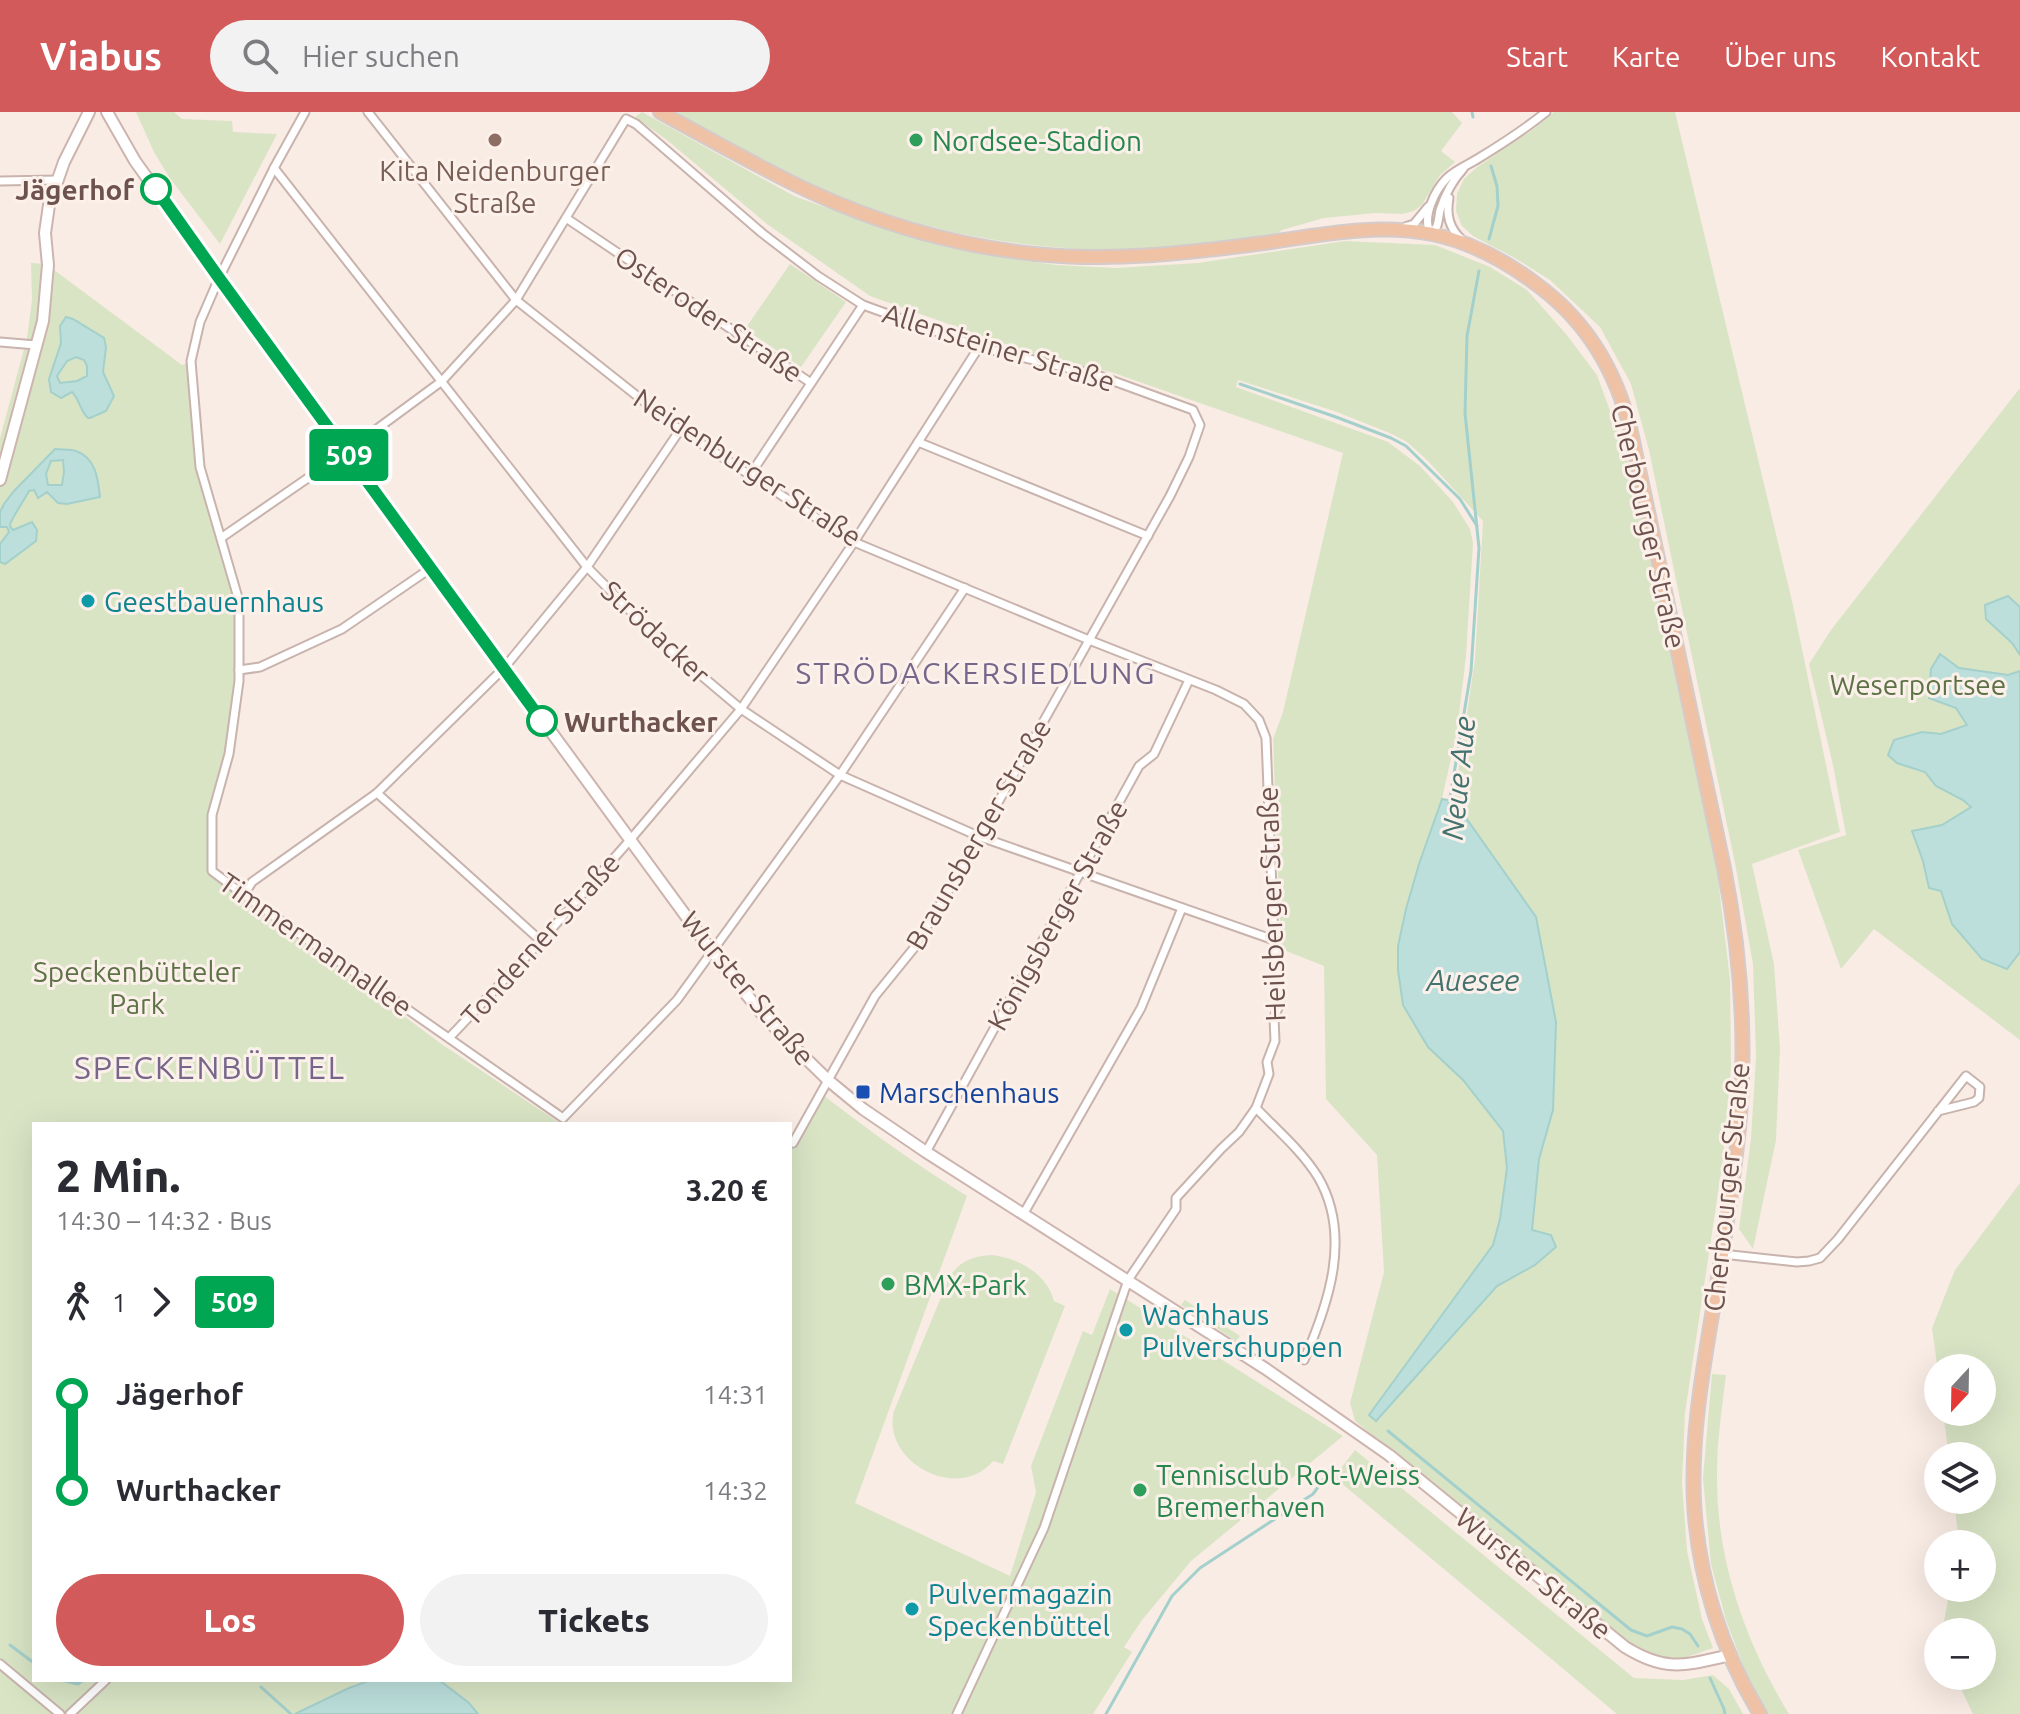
<!DOCTYPE html>
<html lang="de">
<head>
<meta charset="utf-8">
<style>
  :root { --surface:#fff; --page:#f2f2f3; --text:#2b2b33; --muted:#7c7c81; --accent:#d35a5b }
  body { margin:0; font-family:Ubuntu,sans-serif; background:var(--page); color:var(--text); height:100vh; display:flex; flex-direction:column; font-size:30px; white-space:nowrap }
  * { box-sizing:border-box; margin:0 }
  p { font-size:26px; color:var(--muted) }
  .icon { flex:none; width:44px; height:44px; fill:none; stroke:currentColor; stroke-width:2; stroke-linecap:round; stroke-linejoin:round }
  .map { position:relative; flex:1; overflow:hidden }
  .sheet { position:absolute; left:32px; top:1010px; width:760px; height:560px; display:flex; flex-direction:column; background:var(--surface); border-radius:0px; box-shadow:0 8px 32px #0002 }
  .sheet>* { flex:none }
  .badge { padding:0 16px; border-radius:6px; font-size:28px; line-height:52px }
  .needle { width:52px; rotate:202deg }
  .buttons { position:absolute; left:1924px; top:1242px; display:grid; gap:16px }
  .buttons a { display:grid; place-items:center; width:72px; height:72px; border-radius:50%; background:var(--surface); box-shadow:0 8px 32px #0002; font-size:40px }
  .map>.badge { position:absolute; translate:-50% -50%; box-shadow:0 0 0 4px #fff }
  .legs { display:flex; align-items:center; gap:12px; height:88px; padding:0 24px; font-size:26px }
  .legs p { margin-inline-start:auto }
  .head { display:flex; align-items:center; justify-content:space-between; height:136px; padding:0 24px }
  h1 { font-size:44px; font-weight:800; line-height:60px }
  .cta { display:flex; gap:16px; margin-top:auto; padding:16px 24px }
  .cta a { flex:1; height:92px; border-radius:48px; background:var(--accent); color:#fff; font-size:32px; font-weight:800; line-height:92px; text-align:center }
  .cta a+a { background:var(--page); color:var(--text) }
  ul { padding:0 24px; list-style:none }
  li { display:flex; align-items:center; gap:28px; height:96px; font-size:30px }
  li i { display:grid; place-items:center; width:12px; height:100%; margin:0 10px; background:currentColor }
  li i::after { content:''; width:20px; height:20px; margin:-10px; border:6px solid; border-radius:50%; background:var(--surface) }
  li p { margin-inline-start:auto }
  li:first-child i { background:linear-gradient(#0000 50%,currentColor 0) }
  li:last-child i { background:linear-gradient(currentColor 50%,#0000 0) }
  header { display:flex; align-items:center; gap:48px; box-sizing:border-box; height:112px; padding:0 40px; background:var(--accent); color:#fff }
  header strong { font-size:38px }
  nav { display:flex; gap:44px; margin-inline-start:auto; font-size:28px }
  .search { width:560px; height:72px; background:var(--page); display:flex; align-items:center; gap:20px; box-sizing:border-box; padding:0 28px; border-radius:44px; color:var(--muted); font-size:30px }
  .map>svg:first-child { display:block }
  .green { fill:#d9e4c5; fill-rule:evenodd }
  .water { fill:#bcdfdc; stroke:#a4d0cc; stroke-width:2; fill-rule:evenodd }
  .lines { fill:none; stroke-linecap:round; stroke-linejoin:round }
  .stream { stroke:#a4d0cc; stroke-width:3 }
  .street-casing { stroke:#c8b3ad; stroke-width:11 }
  .secondary-casing { stroke:#cdb4ae; stroke-width:14 }
  .primary-casing { stroke:#d4cbca; stroke-width:16 }
  .street { stroke:#fff; stroke-width:7 }
  .secondary { stroke:#fff; stroke-width:10 }
  .primary { stroke:#efc2a5; stroke-width:12 }
  .line-1-casing { stroke:#fff; stroke-width:18 }
  .line-1 { stroke:#00a651; stroke-width:12 }
  .education-dot { fill:#8d6e63; stroke:#fcf1ea; stroke-width:3 }
  .leisure-dot { fill:#2e9e5b; stroke:#fcf1ea; stroke-width:3 }
  .stop-1-dot { fill:#fff; stroke:#00a651; stroke-width:4 }
  .culture-dot { fill:#0f9aa8; stroke:#fcf1ea; stroke-width:3 }
  .transit-dot { fill:#1a4fb4; stroke:#fcf1ea; stroke-width:3 }
  .labels { text-anchor:middle; dominant-baseline:central; stroke-width:6; stroke-linejoin:round; paint-order:stroke }
  .leisure-label { font-size:28px; fill:#27864d; stroke:#fcf1ea; text-anchor:start }
  .education-label { font-size:28px; fill:#785e54; stroke:#fcf1ea }
  .stop-label { font-size:28px; font-weight:bold; fill:#6e524e; stroke:#fcf1ea; text-anchor:end }
  .street-label { font-size:28px; fill:#6e524e; stroke:#fcf1ea }
  .culture-label { font-size:28px; fill:#0d838f; stroke:#fcf1ea; text-anchor:start }
  .park-label { font-size:28px; fill:#5e7247; stroke:#fcf1ea }
  .transit-label { font-size:28px; fill:#164399; stroke:#fcf1ea; text-anchor:start }
  .neighbourhood-label { font-size:30px; letter-spacing:2px; fill:#76668a; stroke:#fcf1ea }
  .water-label { font-size:30px; font-style:italic; fill:#44726f; stroke:#fcf1ea }
  .quarter-label { font-size:32px; letter-spacing:2px; fill:#76668a; stroke:#fcf1ea }
</style>
</head>
<body>
<header>
<strong>Viabus</strong>
<div class="search"><svg class="icon" aria-label="search" viewBox="0 0 24 24"><circle cx="10" cy="10" r="6"/><path d="M15 15l6 6"/></svg>Hier suchen</div>
<nav><a>Start</a><a>Karte</a><a>Über uns</a><a>Kontakt</a></nav>
</header>
<div class="map">
<svg width="2020" height="1602" viewBox="0 0 2020 1602">
  <rect width="100%" height="100%" fill="#f9ece5"/>
  <g class="green">
    <polygon points="136,0 174,0 182,7 232,9 233,20 277,22 220,132 169,65 154,40"/>
    <path d="M 642,0 L 794,84 L 902,123 L 953,136 L 1013,147 L 1056,153 L 1116,156 L 1198,151 L 1345,129 L 1435,133 L 1490,155 L 1527,178 L 1566,222 L 1597,263 L 1629,351 L 1717,758 L 1730,868 L 1731,955 L 1723,1047 L 1685,1301 L 1682,1371 L 1687,1439 L 1702,1507 L 1713,1536 C 1703,1539 1692,1544 1682,1546 C 1661,1549 1640,1539 1622,1528 L 1355,1309 L 1350,1291 L 1384,1160 L 1377,1043 L 1326,987 L 1324,854 L 1281,837 L 1273,627 L 1283,600 L 1343,341 L 1111,260 L 1047,247 L 870,184 L 767,112 L 667,28 L 635,5 ZM 1238,268 L 1337,300 L 1392,322 L 1407,330 L 1427,348 L 1483,409 L 1475,547 L 1454,689 L 1536,805 L 1556,910 L 1553,998 L 1539,1047 L 1531,1118 L 1535,1153 L 1497,1174 L 1376,1309 L 1369,1303 L 1493,1133 L 1500,1107 L 1507,1056 L 1503,1019 L 1463,968 L 1428,935 L 1403,893 L 1398,858 L 1398,834 L 1438,695 L 1442,687 L 1457,619 L 1466,544 L 1473,431 L 1470,417 L 1453,390 L 1420,354 L 1388,330 L 1236,275 Z"/>
    <path d="M 672,0 L 1452,0 L 1462,11 L 1441,39 L 1455,50 L 1440,63 L 1422,93 L 1414,99 L 1402,102 L 1376,101 L 1324,106 L 1282,118 L 1278,121 C 1240,128 1202,134 1163,137 C 1135,140 1107,138 1078,137 C 993,132 909,115 830,80 C 776,57 724,28 672,0 Z"/>
    <polygon points="1554,0 1675,0 1792,489 1840,720 1752,752 1774,852 1780,937 1776,1028 1753,1137 1739,1117 1751,1027 1756,944 1753,852 1735,751 1649,338 1631,272 1600,215 1550,168 1513,145 1473,124 1462,114 1456,99 1457,82 1464,67 1476,56 1535,16"/>
    <path d="M 31,151 L 46,152 L 182,253 L 189,251 L 199,357 L 238,489 L 237,569 L 228,641 L 210,702 L 211,760 L 440,931 L 561,1012 L 34,1012 L 34,1568 L 790,1568 L 790,1027 L 792,1026 L 819,980 C 867,1017 915,1052 967,1084 L 855,1391 L 1010,1464 L 1036,1380 L 1031,1354 L 1083,1219 L 1092,1223 L 1110,1177 L 1343,1324 L 1191,1449 L 1142,1508 L 1124,1535 L 1132,1540 L 1093,1602 L 0,1602 L 0,326 L 27,226 L 32,188 Z"/>
    <polygon points="790,152 846,190 801,255 745,217"/>
    <polygon points="2020,276 2020,928 1874,817 1841,857 1798,738 1846,723 1833,653 1809,552 1831,518"/>
    <polygon points="2020,1071 2020,1602 1973,1602 1955,1564 1982,1564 1982,1520 1942,1520 1948,1488 1952,1476 1982,1476 1982,1432 1959,1432 1954,1388 1982,1388 1982,1344 1949,1344 1943,1300 1982,1300 1982,1256 1938,1256 1938,1260 1932,1216 1955,1158"/>
    <path d="M 992,1143 C 1019,1146 1047,1162 1054,1189 L 1065,1194 L 1003,1352 L 993,1349 C 959,1391 881,1350 894,1299 L 949,1166 C 959,1149 973,1144 992,1143 Z"/>
    <polygon points="1185,1188 1240,1224 1236,1229 1181,1193"/>
    <path d="M 1712,1262 L 1726,1263 C 1722,1296 1717,1328 1717,1362 C 1716,1447 1745,1530 1789,1602 L 1767,1602 L 1764,1597 L 1746,1561 L 1726,1508 L 1711,1452 L 1703,1366 Z"/>
    <polygon points="1355,1338 1634,1566 1683,1568 1713,1563 1729,1577 1743,1602 1617,1602 1334,1365"/>
  </g>
  <g class="water">
    <path d="M 66,205 L 73,207 L 104,226 L 106,235 L 103,260 L 114,284 L 106,299 L 90,306 L 88,306 C 80,299 80,288 72,280 L 61,286 L 51,280 L 49,267 L 61,231 L 60,214 ZM 76,245 L 84,248 L 87,254 L 87,264 L 77,269 L 60,271 L 57,264 L 67,249 Z"/>
    <path d="M 55,337 C 61,338 70,337 76,339 C 96,346 98,367 100,385 L 67,392 L 58,391 L 47,380 L 38,386 L 34,378 L 29,379 C 26,385 10,409 10,413 C 10,415 12,417 13,418 L 32,410 L 37,418 L 36,429 L 5,452 L 0,450 L 0,432 L 9,420 L 7,415 L 0,415 L 0,400 L 4,392 L 14,379 ZM 63,348 L 64,360 L 62,373 L 48,373 L 46,362 L 51,349 Z"/>
    <polygon points="2008,484 2020,495 2020,543 2012,531 1986,507 1985,493"/>
    <polygon points="1940,542 1959,556 2008,563 2020,559 2020,840 2007,857 1982,847 1952,812 1941,779 1929,776 1923,749 1912,719 1942,713 1971,695 1963,688 1936,674 1925,660 1897,651 1888,643 1894,628 1922,620 1941,622 1967,613 1956,596 1929,586 1931,557"/>
    <polygon points="1442,687 1454,689 1536,805 1556,910 1553,998 1539,1047 1532,1118 1551,1123 1556,1135 1535,1153 1497,1174 1376,1309 1369,1303 1493,1133 1500,1107 1507,1056 1503,1019 1463,968 1428,935 1403,893 1398,858 1398,834 1406,797 1419,752"/>
    <polygon points="371,1568 439,1568 469,1591 478,1602 295,1602 349,1576"/>
  </g>
  <g class="lines">
    <g class="stream">
      <polyline points="1472,0 1473,5"/>
      <polyline points="1489,127 1498,94 1497,74 1491,54"/>
      <polyline points="1240,272 1336,305 1391,326 1406,334 1460,387 1477,414"/>
      <polyline points="1449,692 1471,559 1479,436 1465,301 1467,224 1479,159"/>
      <polyline points="1388,1319 1631,1518 1647,1524 1672,1515 1682,1517 1690,1522 1698,1534"/>
      <polyline points="10,1533 34,1551"/>
      <polyline points="1710,1566 1724,1597 1725,1602"/>
      <polyline points="61,1568 78,1572 83,1568"/>
      <polyline points="261,1575 291,1602"/>
      <polyline points="1106,1602 1172,1484 1200,1456 1313,1382 1334,1353"/>
    </g>
    <g class="street-casing">
      <g id="street">
        <polyline points="305,0 274,56 219,166 200,210 191,249 200,355 239,489 239,569 229,642 212,703 212,759 244,783 563,1006 677,888 840,663 965,476"/>
        <polyline points="368,0 516,188 680,318 854,430 1089,528 1216,578 1244,592 1259,608 1266,626 1274,828 1280,892 1274,905 1275,929 1267,950 1269,962 1256,996 1239,1020 1221,1037 1176,1086 1176,1097 1128,1168 1044,1416 957,1602"/>
        <polyline points="274,56 587,455 657,526 741,597 840,663 978,724 1274,828"/>
        <polyline points="0,69 57,68"/>
        <path d="M 1449,86 C 1446,103 1449,116 1462,128"/>
        <polyline points="566,106 811,271"/>
        <polyline points="1405,115 1414,112 1428,95"/>
        <path d="M 1431,122 C 1421,106 1435,78 1447,66 C 1457,57 1468,53 1479,46 C 1502,32 1525,17 1546,0"/>
        <path d="M 1431,122 C 1439,115 1438,108 1440,98 C 1445,83 1452,69 1463,57"/>
        <polyline points="0,230 36,233"/>
        <polyline points="918,330 1148,424"/>
        <polyline points="750,363 863,193"/>
        <polyline points="221,426 347,339 442,269 516,188 626,7 636,12 762,121 818,164 863,193 979,235 1097,263 1193,298 1200,313 1189,345 1170,384 950,776 914,836 875,884 793,1031"/>
        <polyline points="239,558 260,555 342,517 431,456"/>
        <polyline points="377,681 541,829"/>
        <polyline points="244,783 252,770 377,681 504,556 587,455 680,318"/>
        <polyline points="449,926 541,829 630,728 741,597 854,430 979,235"/>
        <path d="M 1256,996 C 1277,1018 1302,1039 1318,1065 C 1352,1123 1329,1191 1304,1248"/>
        <polyline points="926,1040 1139,654 1154,642 1189,568"/>
        <polyline points="1024,1101 1141,896 1182,796"/>
        <polyline points="1722,1142 1797,1150 1809,1149 1820,1146 1838,1127 1966,964 1980,975 1979,986 1974,990 1938,999"/>
        <polyline points="0,1552 60,1602"/>
        <polyline points="70,1602 106,1568"/>
      </g>
    </g>
    <g class="secondary-casing">
      <g id="secondary">
        <path d="M 107,0 L 135,49 L 219,166 L 713,841 L 763,903 L 785,926 L 829,969 L 863,997 L 926,1040 L 1266,1257 L 1389,1343 L 1625,1535 C 1667,1561 1686,1553 1731,1543"/>
        <polyline points="0,368 43,209 48,153 45,121 49,93 64,50 89,0"/>
      </g>
    </g>
    <g class="primary-casing">
      <path id="primary" d="M 660,0 C 709,27 758,55 809,79 C 880,112 958,134 1035,142 C 1112,150 1188,141 1264,131 C 1319,123 1377,111 1432,122 C 1472,130 1509,151 1540,175 C 1589,212 1617,261 1631,320 L 1724,756 C 1741,842 1747,929 1739,1016 C 1732,1080 1722,1145 1711,1209 C 1701,1269 1691,1329 1694,1390 C 1698,1464 1721,1538 1760,1602"/>
    </g>
    <use href="#street" class="street"/>
    <use href="#secondary" class="secondary"/>
    <use href="#primary" class="primary"/>
  </g>
  <g class="lines">
    <g class="line-1-casing">
      <polyline id="line-1" points="156,77 219,166 542,609"/>
    </g>
    <use href="#line-1" class="line-1"/>
  </g>
  <circle class="education-dot" cx="495" cy="28" r="8"/>
  <g class="leisure-dot">
    <circle cx="916" cy="28" r="8"/>
    <circle cx="888" cy="1172" r="8"/>
    <circle cx="1140" cy="1378" r="8"/>
  </g>
  <g class="stop-1-dot">
    <circle cx="156" cy="77" r="14"/>
    <circle cx="542" cy="609" r="14"/>
  </g>
  <g class="culture-dot">
    <circle cx="88" cy="489" r="8"/>
    <circle cx="1126" cy="1218" r="8"/>
    <circle cx="912" cy="1497" r="8"/>
  </g>
  <rect class="transit-dot" x="855" y="972" width="16" height="16" rx="4"/>
  <g class="labels">
    <g class="leisure-label">
      <text x="932" y="28">Nordsee-Stadion</text>
      <text x="904" y="1172">BMX-Park</text>
      <text x="1156" y="1362">Tennisclub Rot-Weiss<tspan x="1156" dy="32">Bremerhaven</tspan></text>
    </g>
    <g class="education-label">
      <text x="495" y="58">Kita Neidenburger<tspan x="495" dy="32">Straße</tspan></text>
    </g>
    <g class="stop-label">
      <text x="134" y="77">Jägerhof</text>
      <text x="564" y="609" text-anchor="start">Wurthacker</text>
    </g>
    <g class="street-label">
      <text transform="translate(709 202) rotate(34)">Osteroder Straße</text>
      <text transform="translate(999 235) rotate(17)">Allensteiner Straße</text>
      <text transform="translate(748 355) rotate(33)">Neidenburger Straße</text>
      <text transform="translate(1649 414) rotate(77)">Cherbourger Straße</text>
      <text transform="translate(656 520) rotate(43)">Strödacker</text>
      <text transform="translate(978 722) rotate(-60)">Braunsberger Straße</text>
      <text transform="translate(1271 792) rotate(-92)">Heilsberger Straße</text>
      <text transform="translate(1057 803) rotate(-61)">Königsberger Straße</text>
      <text transform="translate(540 827) rotate(-48)">Tonderner Straße</text>
      <text transform="translate(316 832) rotate(35)">Timmermannallee</text>
      <text transform="translate(748 876) rotate(50)">Wurster Straße</text>
      <text transform="translate(1726 1075) rotate(-84)">Cherbourger Straße</text>
      <text transform="translate(1534 1461) rotate(39)">Wurster Straße</text>
    </g>
    <g class="culture-label">
      <text x="104" y="489">Geestbauernhaus</text>
      <text x="1142" y="1202">Wachhaus<tspan x="1142" dy="32">Pulverschuppen</tspan></text>
      <text x="928" y="1481">Pulvermagazin<tspan x="928" dy="32">Speckenbüttel</tspan></text>
    </g>
    <g class="park-label">
      <text x="1918" y="572">Weserportsee</text>
      <text x="137" y="859">Speckenbütteler<tspan x="137" dy="32">Park</tspan></text>
    </g>
    <g class="transit-label">
      <text x="879" y="980">Marschenhaus</text>
    </g>
    <g class="neighbourhood-label">
      <text x="976" y="561">STRÖDACKERSIEDLUNG</text>
    </g>
    <g class="water-label">
      <text transform="translate(1458 666) rotate(-84)">Neue Aue</text>
      <text x="1473" y="868">Auesee</text>
    </g>
    <g class="quarter-label">
      <text x="210" y="955">SPECKENBÜTTEL</text>
    </g>
  </g>
</svg>
<div class="buttons">
<a><svg class="needle" viewBox="-14 -14 28 28"><path d="M0-13l5 13h-10z" fill="#e53935"/><path d="M0 13l5-13h-10z" fill="#7c7c81"/></svg></a>
<a><svg class="icon" aria-label="layers" viewBox="0 0 24 24"><path d="M12 4l9 5-9 5-9-5zM3 14l9 5 9-5"/></svg></a>
<a>+</a>
<a>−</a>
</div>
<b class="badge" style="left:349px;top:343px;background:#00a651;color:#fff">509</b>
<section class="sheet">
<div class="head"><div><h1>2 Min.</h1><p>14:30 – 14:32 · Bus</p></div><b>3.20 €</b></div>
<div class="legs"><svg class="icon" aria-label="walk" viewBox="0 0 24 24"><circle cx="13" cy="4" r="2"/><path d="M13 8l-2 6 4 7M11 14l-3 7M7 12l3-4h3l4 4"/></svg>1<svg class="icon" aria-label="forward" viewBox="0 0 24 24"><path d="M9 5l7 7-7 7"/></svg><b class="badge" style="background:#00a651;color:#fff">509</b></div>
<ul>
<li><i style="color:#00a651"></i><b>Jägerhof</b><p>14:31</p></li>
<li><i style="color:#00a651"></i><b>Wurthacker</b><p>14:32</p></li>
</ul>
<div class="cta"><a>Los</a><a>Tickets</a></div>
</section>
</div>
</body>
</html>
